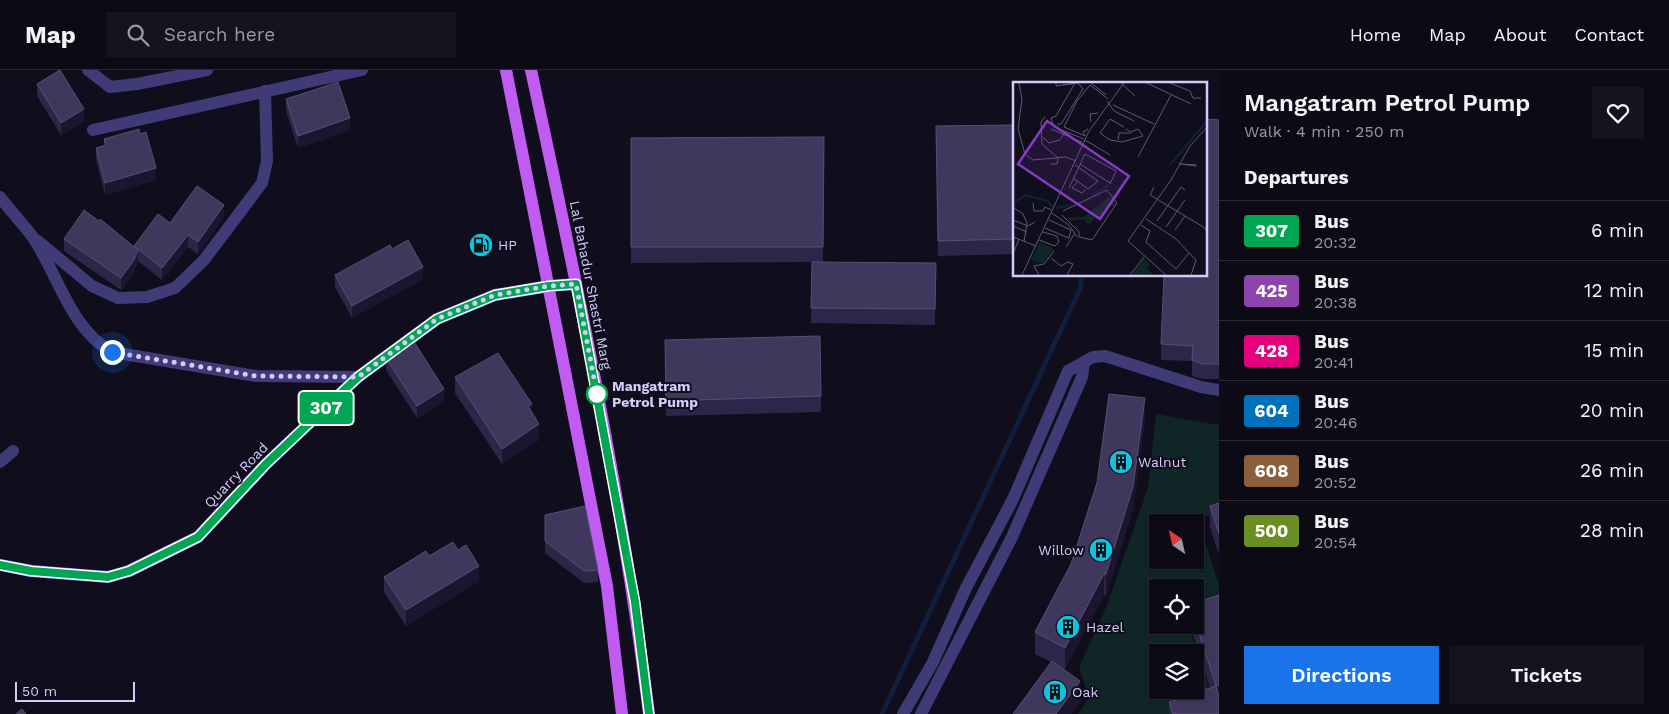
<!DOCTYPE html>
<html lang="en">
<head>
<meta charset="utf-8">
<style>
  :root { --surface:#0c0a15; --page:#15131e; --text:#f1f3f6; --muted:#9a9aa0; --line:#2c2b34; --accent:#1a73e8 }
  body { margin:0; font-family:"Work Sans",sans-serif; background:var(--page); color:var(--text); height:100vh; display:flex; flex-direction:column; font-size:19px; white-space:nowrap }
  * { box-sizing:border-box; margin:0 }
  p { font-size:16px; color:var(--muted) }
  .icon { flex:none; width:28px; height:28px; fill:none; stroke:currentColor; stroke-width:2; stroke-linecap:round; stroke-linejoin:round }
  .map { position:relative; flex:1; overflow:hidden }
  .sheet { display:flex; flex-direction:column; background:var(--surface); width:450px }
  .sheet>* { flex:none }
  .badge { padding:0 10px; border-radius:4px; font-size:18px; line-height:32px }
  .needle { width:32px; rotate:326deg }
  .buttons { position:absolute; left:1149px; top:444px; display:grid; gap:10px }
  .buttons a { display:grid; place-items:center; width:55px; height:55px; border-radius:0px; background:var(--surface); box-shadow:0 1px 4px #0004,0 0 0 1px var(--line); font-size:25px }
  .scale { position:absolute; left:15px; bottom:12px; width:120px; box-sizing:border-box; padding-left:5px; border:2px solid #d3ccfb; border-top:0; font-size:14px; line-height:18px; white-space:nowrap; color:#d3ccfb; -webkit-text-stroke:4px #100d1c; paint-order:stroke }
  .you { position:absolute; width:25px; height:25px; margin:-12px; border:4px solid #fff; border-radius:50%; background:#1a73e8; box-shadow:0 0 0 8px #1a73e833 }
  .map>.badge { position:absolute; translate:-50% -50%; box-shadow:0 0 0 2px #fff }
  h2 { padding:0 25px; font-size:19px; line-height:45px }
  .round { display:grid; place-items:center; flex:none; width:52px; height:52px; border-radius:0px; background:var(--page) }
  .head { display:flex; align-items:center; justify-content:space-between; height:85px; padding:0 25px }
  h1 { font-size:24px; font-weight:600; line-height:38px }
  .cta { display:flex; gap:10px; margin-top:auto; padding:10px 25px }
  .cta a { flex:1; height:58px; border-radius:0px; background:var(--accent); color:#fff; font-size:20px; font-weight:600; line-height:58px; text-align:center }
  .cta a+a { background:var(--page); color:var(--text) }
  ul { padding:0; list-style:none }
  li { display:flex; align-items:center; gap:15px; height:60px; padding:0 25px; border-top:1px solid var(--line) }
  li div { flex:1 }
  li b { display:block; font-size:19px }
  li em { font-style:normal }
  li .badge { min-width:55px; font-weight:700; text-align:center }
  header { display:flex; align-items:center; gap:30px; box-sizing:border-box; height:70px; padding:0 25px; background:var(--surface); border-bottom:1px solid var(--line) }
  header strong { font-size:24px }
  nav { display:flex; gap:28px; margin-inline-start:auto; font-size:18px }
  .search { width:350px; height:45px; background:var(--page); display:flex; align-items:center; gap:12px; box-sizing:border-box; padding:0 18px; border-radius:0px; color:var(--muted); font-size:19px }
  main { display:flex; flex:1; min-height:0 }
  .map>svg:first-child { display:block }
  .green { fill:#102525; fill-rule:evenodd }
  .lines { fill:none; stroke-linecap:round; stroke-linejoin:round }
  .stream { stroke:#0f1f3d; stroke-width:5 }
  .minor { stroke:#403b77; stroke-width:12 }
  .secondary { stroke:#746af3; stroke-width:12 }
  .primary { stroke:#c05cf2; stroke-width:12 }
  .wall { fill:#2e2648 }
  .shaded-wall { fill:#1b152f }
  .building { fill:#40385c; stroke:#574f75 }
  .line-casing { stroke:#fff; stroke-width:11 }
  .line { stroke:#00a651; stroke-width:8 }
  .walk { stroke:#d3ccfb; stroke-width:5; stroke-dasharray:0 9 }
  .stop-dot { fill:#fff; stroke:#00a651; stroke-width:2.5 }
  .labels { text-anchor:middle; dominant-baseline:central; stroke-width:4; stroke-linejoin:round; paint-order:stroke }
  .poi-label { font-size:14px; fill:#d3ccfb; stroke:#100d1c; text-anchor:start }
  .street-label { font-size:14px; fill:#d3ccfb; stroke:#100d1c }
  .stop-label { font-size:14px; font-weight:bold; fill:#d3ccfb; stroke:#100d1c; text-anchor:start }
  .inset-river { fill:none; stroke:#0f1f3d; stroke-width:2.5 }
  .inset-road { fill:none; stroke:#5e5975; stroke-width:1 }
  .view { fill:#843cc5; fill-opacity:0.15; stroke:#843cc5; stroke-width:2.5 }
  .inset-edge { fill:none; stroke:#d3ccfb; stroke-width:2.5 }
</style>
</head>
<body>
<header>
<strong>Map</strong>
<div class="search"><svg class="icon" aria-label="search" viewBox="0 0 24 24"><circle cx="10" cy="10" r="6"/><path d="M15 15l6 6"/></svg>Search here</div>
<nav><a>Home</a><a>Map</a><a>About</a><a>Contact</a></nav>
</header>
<main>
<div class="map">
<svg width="1219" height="644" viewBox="0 0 1219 644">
  <rect width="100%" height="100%" fill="#100d1c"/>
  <path class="green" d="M 1156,344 L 1219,355 L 1219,442 L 1198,449 L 1219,516 L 1219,534 L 1195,542 L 1195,518 L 1158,518 L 1158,555 L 1189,555 L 1213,630 L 1170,644 L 1078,644 L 1089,628 L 1079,597 L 1107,535 L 1148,418 ZM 1158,452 L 1195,452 L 1195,490 L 1158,490 ZM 1158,582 L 1195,582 L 1195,620 L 1158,620 Z"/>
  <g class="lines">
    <polyline class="stream" points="882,644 1080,219 1082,205"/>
    <g class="minor">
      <polyline points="88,0 110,17 137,14 207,0"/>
      <polyline points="93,60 362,0"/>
      <path d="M 0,127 C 10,140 22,153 32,166 C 58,204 70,259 112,282 L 256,306 L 358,307"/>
      <polyline points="38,171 92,216 118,228 147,227 175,218 204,190 262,113 267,91 265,21"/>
      <polyline points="0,392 13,381"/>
      <polyline points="903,644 932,594 966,518 1013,429 1068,301 1093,287 1105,286 1201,317 1219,320"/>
      <polyline points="921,644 1012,467 1082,307 1084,293"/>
    </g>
    <polyline class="secondary" points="0,495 31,501 108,507 129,501 198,467 266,394 358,307 437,249 495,225 549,216 576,214"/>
    <g class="primary">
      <polyline points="506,0 607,516 622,644"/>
      <path d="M 531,0 C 577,213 622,427 649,644"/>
    </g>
  </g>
  <g class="wall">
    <polygon points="37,14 84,51 61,65 37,26"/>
    <polygon points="286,29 350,60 298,78 286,41"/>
    <polygon points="1219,50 1219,309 1203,309 1192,306 1192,291 1161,290 1161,274 1205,205"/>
    <polygon points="1014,55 1014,184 938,186 936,56"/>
    <polygon points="140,64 156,110 105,125 96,90 96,78 104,76 104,69"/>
    <polygon points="824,67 823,192 936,193 935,255 811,253 812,192 631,193 631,68"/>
    <polygon points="224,147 198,184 188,177 162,210 138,191 134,202 121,220 64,181 64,169 134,177 170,153"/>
    <polygon points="392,179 423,209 352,248 335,217 335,205"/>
    <polygon points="398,276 444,331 417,348 386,300 386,288 398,280"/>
    <polygon points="665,286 821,326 821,342 666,346"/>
    <polygon points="455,307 532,343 539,370 502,394 455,323"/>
    <polygon points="1145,350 1133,439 1106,526 1104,525 1065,599 1059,596 1080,632 1071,644 1013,644 1051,592 1035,584 1035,562 1071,494"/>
    <polygon points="1219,433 1219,485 1210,457 1210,436"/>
    <polygon points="545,445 598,500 598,512 584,513 545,483"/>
    <polygon points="429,486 479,511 406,556 384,522 384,507"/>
    <polygon points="1219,525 1219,644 1169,644 1169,632 1210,618 1190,555 1195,555 1195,533"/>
  </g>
  <g class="shaded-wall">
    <polygon points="84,39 84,51 61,65 61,53"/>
    <polygon points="350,48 350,60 298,78 298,66"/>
    <polygon points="156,98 156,110 105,125 105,113"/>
    <polygon points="224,135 224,147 198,184 198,172"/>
    <polygon points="188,165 188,177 162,210 162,198"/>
    <polygon points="138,180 138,192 134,202 121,220 121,208"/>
    <polygon points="423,197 423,209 352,248 352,236"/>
    <polygon points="444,319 444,331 417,348 417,336"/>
    <polygon points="1145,328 1145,350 1133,439 1106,526 1106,504"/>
    <polygon points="532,334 532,349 528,336"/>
    <polygon points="539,354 539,370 502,394 502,379"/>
    <polygon points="479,496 479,511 406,556 406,540"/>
    <polygon points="1104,504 1104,525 1065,599 1065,578"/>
    <polygon points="1080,611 1080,632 1071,644 1056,644"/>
    <polygon points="1219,615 1219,637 1216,616"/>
  </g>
  <g class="building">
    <polygon points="60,0 84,39 61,53 37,14"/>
    <polygon points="338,12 350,48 298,66 286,29"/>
    <polygon points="1205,49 1219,50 1219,294 1203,294 1192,290 1193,276 1161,274 1164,205 1205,205"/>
    <polygon points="1014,55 1014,169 938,171 936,56"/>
    <polygon points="139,59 140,64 146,62 156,98 105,113 96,78 106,75 104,69"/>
    <polygon points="824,67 823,177 631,177 631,68"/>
    <polygon points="197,116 224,135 198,172 188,165 162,198 134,176 158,144 170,153"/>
    <polygon points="84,140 99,151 100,149 138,180 134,190 121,208 64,169"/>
    <polygon points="408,170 423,197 352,236 335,205 390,175 392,179"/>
    <polygon points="812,192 936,193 935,239 811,238"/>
    <polygon points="820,266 821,326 666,331 665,270"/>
    <polygon points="411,267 444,319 417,336 386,288 400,279 398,276"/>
    <polygon points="498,283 532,334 528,336 539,354 502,379 455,307"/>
    <polygon points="1109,324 1145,328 1133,417 1106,504 1104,504 1065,578 1035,562 1071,494 1097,413"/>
    <polygon points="1219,433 1219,464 1210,436"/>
    <polygon points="585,436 598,500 584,501 545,471 545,445"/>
    <polygon points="453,472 458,480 466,475 479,496 406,540 384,507 426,481 429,486"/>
    <polygon points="1219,525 1219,615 1216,616 1219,626 1219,644 1173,644 1169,632 1216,616 1195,551 1195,533"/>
    <polygon points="1052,591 1080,611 1056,644 1013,644"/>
    <polygon points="22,639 26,644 16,644"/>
  </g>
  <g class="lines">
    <g class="line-casing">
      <polyline id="line" points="0,495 31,501 108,507 129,501 198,467 266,394 358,307 437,249 495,225 549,216 576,214 635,532 649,644"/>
    </g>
    <use href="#line" class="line"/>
    <polyline class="walk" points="112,282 256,306 358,307 437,249 495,225 549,216 576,214 597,324"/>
  </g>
  <defs>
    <g id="fuel-disc" transform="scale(1.25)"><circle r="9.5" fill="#12c3e0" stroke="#100d1c"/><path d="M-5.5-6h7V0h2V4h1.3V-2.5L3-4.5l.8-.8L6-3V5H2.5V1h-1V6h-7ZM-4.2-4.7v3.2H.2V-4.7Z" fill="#111"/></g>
    <g id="building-disc" transform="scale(1.25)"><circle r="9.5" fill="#12c3e0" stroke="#100d1c"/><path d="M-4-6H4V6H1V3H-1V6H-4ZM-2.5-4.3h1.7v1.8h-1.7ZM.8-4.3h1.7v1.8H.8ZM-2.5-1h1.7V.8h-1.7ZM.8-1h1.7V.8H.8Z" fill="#111"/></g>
  </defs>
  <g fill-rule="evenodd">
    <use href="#fuel-disc" x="481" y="175"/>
    <use href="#building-disc" x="1121" y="392"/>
    <use href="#building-disc" x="1101" y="480"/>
    <use href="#building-disc" x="1068" y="557"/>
    <use href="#building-disc" x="1055" y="622"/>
  </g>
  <circle class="stop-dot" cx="597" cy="324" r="10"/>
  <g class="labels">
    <g class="poi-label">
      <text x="498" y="175">HP</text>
      <text x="1138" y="392">Walnut</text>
      <text x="1084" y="480" text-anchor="end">Willow</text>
      <text x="1086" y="557">Hazel</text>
      <text x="1072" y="622">Oak</text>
    </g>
    <g class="street-label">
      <text transform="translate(591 215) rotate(79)">Lal Bahadur Shastri Marg</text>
      <text transform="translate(236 405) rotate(-46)">Quarry Road</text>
    </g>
    <g class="stop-label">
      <text x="612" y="316">Mangatram<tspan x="612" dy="16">Petrol Pump</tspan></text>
    </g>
  </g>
  <g transform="translate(1013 12)">
    <rect width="194" height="194" fill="#100d1c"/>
    <path d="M 97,114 L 103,121 L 102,125 L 95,123 L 87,136 L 83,135 L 76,143 L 70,137 L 58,139 L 54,136 L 70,135 ZM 27,160 L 41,167 L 29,182 L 18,178 ZM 131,176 L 137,183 L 134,187 L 140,193 L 119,193 Z" fill="#102525"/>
    <path class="inset-river" d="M 157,83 L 194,39M 78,114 L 96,103M 0,121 L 13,113 L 35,119 L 39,125M 43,126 L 59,123"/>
    <path class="inset-road" d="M 6,1 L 9,17 L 5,47 L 12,72 L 20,78 L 53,75 L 63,79M 43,1 L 43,4 L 62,1 L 43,34 L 38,36 L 41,45 L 50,49M 78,1 L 93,13M 108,1 L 122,14M 134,1 L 178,22M 157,1 L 177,9 L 180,16 L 188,16M 94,19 L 101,29 L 121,39M 100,23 L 141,42M 32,35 L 28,40 L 29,62 L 45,76 L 44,82 L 37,82M 78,40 L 77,32 L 85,31M 44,42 L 48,42 L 70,7 L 65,1 L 50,3M 111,45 L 97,37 L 87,51 L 97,58 L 109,60 L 130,54 L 125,47 L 118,50 L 113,47M 38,47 L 69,60M 46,47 L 71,57M 75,47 L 70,50 L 72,54 L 51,45 L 64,19 L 77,3 L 95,17M 30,55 L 36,61 L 47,58 L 51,52M 72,58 L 97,73M 105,58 L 106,51 L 118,51M 125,75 L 158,13M 166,81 L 167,82 L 183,84 L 183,83 L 169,82M 67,82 L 97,101M 60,96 L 75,107 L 85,99 L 62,83M 65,99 L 59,106 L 69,111 L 72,108M 141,105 L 137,113 L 192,146 L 194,151M 56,106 L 72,72 L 103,89 L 97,102M 20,121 L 21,129 L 30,129 L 32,125 L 38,128M 0,125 L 10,132 L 14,141 L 11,159M 50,129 L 94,108M 39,131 L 56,143 L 64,155M 49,133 L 66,150 L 66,155 L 79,158 L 104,121 L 94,108M 133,137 L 163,157 L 183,178 L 178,193M 0,138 L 15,144 L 22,140M 144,139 L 168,105 L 172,108M 128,143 L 137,149 L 133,160 L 163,187 L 176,171M 0,144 L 14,150M 153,145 L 172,118M 32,146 L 56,156 L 58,148 L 36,138M 162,148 L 172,134M 0,155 L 23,164M 26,158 L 42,164 L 46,160 L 44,154 L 30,150M 53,165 L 62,151M 0,172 L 6,157M 38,176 L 48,184 L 55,180 L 60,182 L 54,193M 9,193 L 76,49 L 111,1M 26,193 L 21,184 L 31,182 L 41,169M 117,193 L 131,175M 153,193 L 115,159 L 158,98 L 177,64 L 194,45"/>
    <path class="view" d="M 34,39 L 116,94 L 87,137 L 5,82 Z"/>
    <rect width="194" height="194" class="inset-edge"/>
  </g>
</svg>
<div class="buttons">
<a><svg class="needle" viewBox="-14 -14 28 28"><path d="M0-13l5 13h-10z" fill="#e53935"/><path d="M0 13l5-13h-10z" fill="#9a9aa0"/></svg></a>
<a><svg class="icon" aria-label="locate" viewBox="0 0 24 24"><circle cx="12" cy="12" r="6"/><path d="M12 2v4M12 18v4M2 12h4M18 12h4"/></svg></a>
<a><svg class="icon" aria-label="layers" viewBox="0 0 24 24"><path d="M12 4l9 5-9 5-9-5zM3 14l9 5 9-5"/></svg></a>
</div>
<div class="scale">50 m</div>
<div class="you" style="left:112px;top:282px"></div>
<b class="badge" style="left:326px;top:338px;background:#00a651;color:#fff">307</b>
</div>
<section class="sheet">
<div class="head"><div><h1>Mangatram Petrol Pump</h1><p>Walk · 4 min · 250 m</p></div><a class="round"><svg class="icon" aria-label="heart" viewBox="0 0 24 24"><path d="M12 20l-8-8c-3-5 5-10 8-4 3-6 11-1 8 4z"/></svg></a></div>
<h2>Departures</h2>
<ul>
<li><span class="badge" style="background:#00a651;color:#fff">307</span><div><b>Bus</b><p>20:32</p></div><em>6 min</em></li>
<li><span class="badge" style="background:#8e44ad;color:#fff">425</span><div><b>Bus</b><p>20:38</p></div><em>12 min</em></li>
<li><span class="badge" style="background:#e6007e;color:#fff">428</span><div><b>Bus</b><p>20:41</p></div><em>15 min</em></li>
<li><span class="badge" style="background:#0072bc;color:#fff">604</span><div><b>Bus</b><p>20:46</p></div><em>20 min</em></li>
<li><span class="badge" style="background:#8b5e3c;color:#fff">608</span><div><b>Bus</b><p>20:52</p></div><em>26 min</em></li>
<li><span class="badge" style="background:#6b8e23;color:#fff">500</span><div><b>Bus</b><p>20:54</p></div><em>28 min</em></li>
</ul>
<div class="cta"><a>Directions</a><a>Tickets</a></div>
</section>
</main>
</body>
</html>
